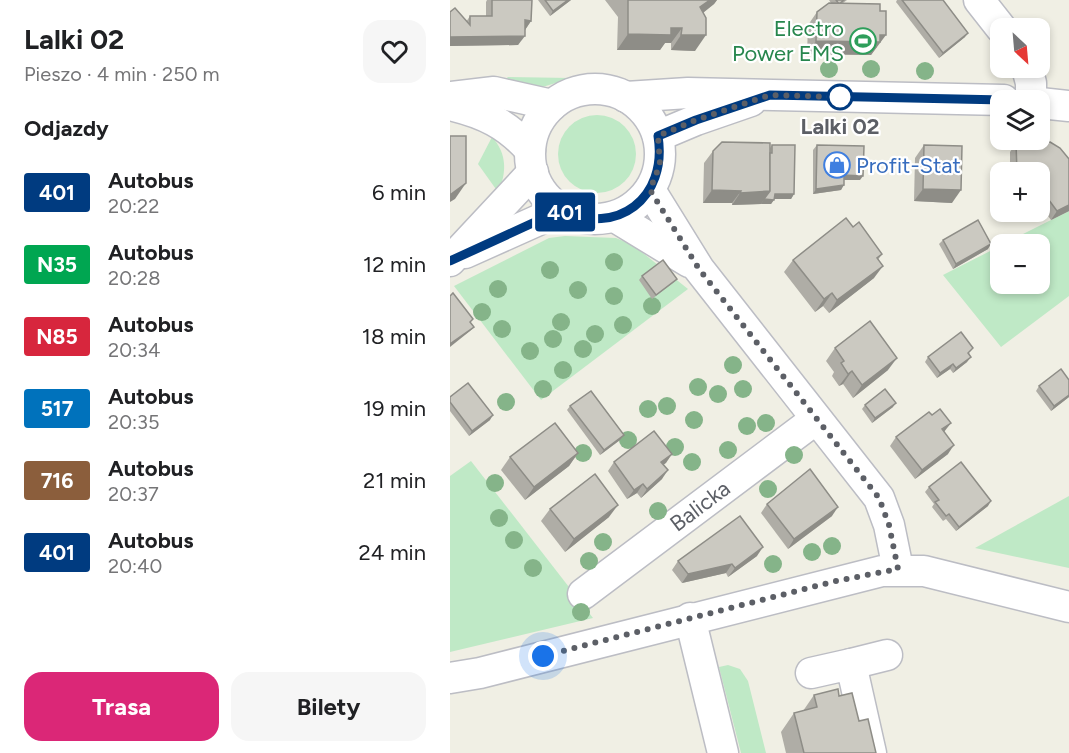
<!DOCTYPE html>
<html lang="pl">
<head>
<meta charset="utf-8">
<style>
  :root { --surface:#fff; --page:#f6f6f6; --text:#202124; --muted:#757577; --accent:#db2777 }
  body { margin:0; font-family:Figtree,sans-serif; background:var(--page); color:var(--text); height:100vh; display:flex; flex-direction:column; font-size:22px; white-space:nowrap }
  * { box-sizing:border-box; margin:0 }
  p { font-size:20px; color:var(--muted) }
  .icon { flex:none; width:33px; height:33px; fill:none; stroke:currentColor; stroke-width:2; stroke-linecap:round; stroke-linejoin:round }
  .map { position:relative; flex:1; overflow:hidden }
  .drawer { display:flex; flex-direction:column; background:var(--surface); width:450px }
  .drawer>* { flex:none }
  .badge { padding:0 12px; border-radius:4px; font-size:21px; line-height:39px }
  .needle { width:39px; rotate:154deg }
  .controls { position:absolute; left:540px; top:18px; display:grid; gap:12px }
  .controls a { display:grid; place-items:center; width:60px; height:60px; border-radius:12px; background:var(--surface); box-shadow:0 3px 9px #0003; font-size:30px }
  .you { position:absolute; width:30px; height:30px; margin:-15px; border:4px solid #fff; border-radius:50%; background:#1a73e8; box-shadow:0 0 0 9px #1a73e833 }
  .map>.badge { position:absolute; translate:-50% -50%; box-shadow:0 0 0 3px #fff }
  h2 { padding:0 24px; font-size:22px; line-height:54px }
  .round { display:grid; place-items:center; flex:none; width:63px; height:63px; border-radius:18px; background:var(--page) }
  .overview { display:flex; align-items:center; justify-content:space-between; height:102px; padding:0 24px }
  h1 { font-size:28px; font-weight:700; line-height:45px }
  .primary-button { display:flex; gap:12px; margin-top:auto; padding:12px 24px }
  .primary-button a { flex:1; height:69px; border-radius:18px; background:var(--accent); color:#fff; font-size:24px; font-weight:700; line-height:69px; text-align:center }
  .primary-button a+a { background:var(--page); color:var(--text) }
  ul { padding:0; list-style:none }
  li { display:flex; align-items:center; gap:18px; height:72px; padding:0 24px }
  li div { flex:1 }
  li b { display:block; font-size:22px }
  li em { font-style:normal }
  li .badge { min-width:66px; font-weight:700; text-align:center }
  main { display:flex; flex:1; min-height:0 }
  .map>svg:first-child { display:block }
  .green { fill:#bfe9c6 }
  .lines { fill:none; stroke-linecap:round; stroke-linejoin:round }
  .minor-casing { stroke:#bcbdc4; stroke-width:33 }
  .minor { stroke:#fff; stroke-width:30 }
  .tree { fill:#85b489 }
  .wall { fill:#afada6 }
  .shaded-wall { fill:#8e8d87 }
  .building { fill:#cbc9c1; stroke:#8e8d87; stroke-width:1.5 }
  .line-casing { stroke:#fff; stroke-width:14 }
  .line { stroke:#003b80; stroke-width:9 }
  .walk { stroke:#5c5f66; stroke-width:6; stroke-dasharray:0 10.8 }
  .stop-dot { fill:#fff; stroke:#003b80; stroke-width:3 }
  .labels { text-anchor:middle; dominant-baseline:central; stroke-width:4.5; stroke-linejoin:round; paint-order:stroke }
  .leisure-label { font-size:22px; fill:#27864d; stroke:#fff; text-anchor:end }
  .stop-label { font-size:22px; font-weight:bold; fill:#5c5f66; stroke:#fff }
  .shop-label { font-size:22px; fill:#366cbe; stroke:#fff; text-anchor:start }
  .street-label { font-size:22px; fill:#5c5f66; stroke:#fff }
</style>
</head>
<body>
<main>
<section class="drawer">
<div class="overview"><div><h1>Lalki 02</h1><p>Pieszo · 4 min · 250 m</p></div><a class="round"><svg class="icon" aria-label="heart" viewBox="0 0 24 24"><path d="M12 20l-8-8c-3-5 5-10 8-4 3-6 11-1 8 4z"/></svg></a></div>
<h2>Odjazdy</h2>
<ul>
<li><span class="badge" style="background:#003b80;color:#fff">401</span><div><b>Autobus</b><p>20:22</p></div><em>6 min</em></li>
<li><span class="badge" style="background:#00a651;color:#fff">N35</span><div><b>Autobus</b><p>20:28</p></div><em>12 min</em></li>
<li><span class="badge" style="background:#d7263d;color:#fff">N85</span><div><b>Autobus</b><p>20:34</p></div><em>18 min</em></li>
<li><span class="badge" style="background:#0072bc;color:#fff">517</span><div><b>Autobus</b><p>20:35</p></div><em>19 min</em></li>
<li><span class="badge" style="background:#8b5e3c;color:#fff">716</span><div><b>Autobus</b><p>20:37</p></div><em>21 min</em></li>
<li><span class="badge" style="background:#003b80;color:#fff">401</span><div><b>Autobus</b><p>20:40</p></div><em>24 min</em></li>
</ul>
<div class="primary-button"><a>Trasa</a><a>Bilety</a></div>
</section>
<div class="map">
<svg width="619" height="753" viewBox="0 0 619 753">
  <rect width="100%" height="100%" fill="#f0efe4"/>
  <g class="green">
    <polygon points="58,77 122,78 86,89 52,82"/>
    <circle cx="147" cy="154" r="39"/>
    <path d="M 42,137 C 57,153 57,173 48,192 L 28,164 Z"/>
    <polygon points="619,211 619,296 551,347 493,275 550,246 550,284 590,284 590,244 553,244"/>
    <polygon points="115,236 166,238 183,245 238,289 91,400 4,286 99,238"/>
    <polygon points="21,461 143,618 0,652 0,476"/>
    <polygon points="619,496 619,568 525,548"/>
    <polygon points="278,665 290,669 298,681 316,753 291,753 269,667"/>
  </g>
  <g class="lines">
    <g class="minor-casing">
      <g id="minor">
        <polyline points="529,0 551,28"/>
        <polyline points="577,68 581,83 581,100"/>
        <circle cx="145" cy="154" r="65"/>
        <polyline points="0,97 44,92 102,105"/>
        <polyline points="176,97 238,93 554,100"/>
        <polyline points="590,103 619,106"/>
        <path d="M 0,105 C 34,113 57,124 80,150"/>
        <polyline points="208,136 246,120 301,101"/>
        <polyline points="200,190 249,269 429,498 439,525 448,569"/>
        <polyline points="165,217 239,262"/>
        <polyline points="15,253 111,210"/>
        <polyline points="0,261 83,172"/>
        <polyline points="133,594 366,419"/>
        <polyline points="240,618 273,753"/>
        <polyline points="401,664 437,655"/>
        <polyline points="361,673 401,664 421,753"/>
        <polyline points="0,678 30,673 432,571 474,571 619,607"/>
      </g>
    </g>
    <use href="#minor" class="minor"/>
  </g>
  <g class="tree">
    <circle cx="379" cy="69" r="9"/>
    <circle cx="421" cy="69" r="9"/>
    <circle cx="475" cy="71" r="9"/>
    <circle cx="164" cy="262" r="9"/>
    <circle cx="100" cy="270" r="9"/>
    <circle cx="48" cy="289" r="9"/>
    <circle cx="128" cy="290" r="9"/>
    <circle cx="164" cy="296" r="9"/>
    <circle cx="202" cy="306" r="9"/>
    <circle cx="32" cy="312" r="9"/>
    <circle cx="111" cy="322" r="9"/>
    <circle cx="173" cy="325" r="9"/>
    <circle cx="52" cy="329" r="9"/>
    <circle cx="145" cy="334" r="9"/>
    <circle cx="103" cy="339" r="9"/>
    <circle cx="133" cy="349" r="9"/>
    <circle cx="80" cy="351" r="9"/>
    <circle cx="283" cy="365" r="9"/>
    <circle cx="113" cy="370" r="9"/>
    <circle cx="248" cy="387" r="9"/>
    <circle cx="93" cy="389" r="9"/>
    <circle cx="293" cy="389" r="9"/>
    <circle cx="268" cy="394" r="9"/>
    <circle cx="56" cy="402" r="9"/>
    <circle cx="217" cy="406" r="9"/>
    <circle cx="198" cy="409" r="9"/>
    <circle cx="244" cy="420" r="9"/>
    <circle cx="316" cy="423" r="9"/>
    <circle cx="297" cy="426" r="9"/>
    <circle cx="178" cy="440" r="9"/>
    <circle cx="225" cy="447" r="9"/>
    <circle cx="278" cy="450" r="9"/>
    <circle cx="133" cy="453" r="9"/>
    <circle cx="344" cy="455" r="9"/>
    <circle cx="242" cy="462" r="9"/>
    <circle cx="45" cy="483" r="9"/>
    <circle cx="318" cy="489" r="9"/>
    <circle cx="208" cy="511" r="9"/>
    <circle cx="49" cy="518" r="9"/>
    <circle cx="64" cy="540" r="9"/>
    <circle cx="153" cy="542" r="9"/>
    <circle cx="382" cy="546" r="9"/>
    <circle cx="362" cy="552" r="9"/>
    <circle cx="139" cy="561" r="9"/>
    <circle cx="323" cy="564" r="9"/>
    <circle cx="83" cy="568" r="9"/>
    <circle cx="131" cy="612" r="9"/>
  </g>
  <g class="wall">
    <polygon points="37,0 82,0 81,21 75,30 68,45 0,46 20,16 36,16 36,2"/>
    <polygon points="88,0 121,0 100,16"/>
    <polygon points="155,0 267,0 264,4 253,13 245,51 221,50 221,43 215,43 210,50 167,50 168,17"/>
    <polygon points="379,0 397,0 393,3 427,48 426,48 421,55 357,54 358,25 367,12 381,3"/>
    <polygon points="447,0 493,0 515,37 489,58 446,2"/>
    <polygon points="600,142 610,148 619,159 619,211 601,220 590,205 590,172 560,172 560,152 566,143"/>
    <polygon points="322,145 344,194 341,199 324,199 321,204 311,204 282,205 282,203 253,203 254,163 263,151 320,148"/>
    <polygon points="367,145 410,180 394,180 391,190 363,194 363,150"/>
    <polygon points="474,145 502,203 464,201 465,158"/>
    <polygon points="403,227 432,254 428,260 424,278 379,313 373,306 365,312 334,272 343,260"/>
    <polygon points="493,240 538,249 503,269 489,244"/>
    <polygon points="192,276 227,279 223,283 202,299 189,280"/>
    <polygon points="385,348 438,370 403,398 393,384 389,386 382,376 384,372 376,361"/>
    <polygon points="520,353 519,354 517,362 503,373 500,369 487,378 475,362 478,357"/>
    <polygon points="589,386 619,397 601,411 586,391"/>
    <polygon points="0,397 40,420 19,436 0,411"/>
    <polygon points="415,405 443,407 422,423 412,409"/>
    <polygon points="120,406 170,440 150,455 117,410"/>
    <polygon points="494,432 498,454 465,479 440,446 446,437"/>
    <polygon points="128,453 119,466 75,500 51,470 60,457"/>
    <polygon points="222,454 214,464 212,479 191,498 187,493 177,499 158,471 164,462"/>
    <polygon points="479,487 538,506 506,531 496,519 493,521 482,507 484,504 475,492"/>
    <polygon points="317,504 382,516 338,549 311,513"/>
    <polygon points="100,509 159,517 115,552 91,521"/>
    <polygon points="307,556 278,577 276,573 232,583 222,570 228,561"/>
    <polygon points="364,695 389,696 409,721 426,753 336,753 331,732 344,713 353,711"/>
  </g>
  <g class="shaded-wall">
    <polygon points="118,0 121,0 100,16 103,11"/>
    <polygon points="260,0 267,0 264,4 240,23 250,7"/>
    <polygon points="75,20 81,21 75,30"/>
    <polygon points="221,28 232,28 221,43 215,43 210,50 167,50 178,34"/>
    <polygon points="518,33 515,37 489,58 493,53"/>
    <polygon points="231,35 256,35 245,51 221,50"/>
    <polygon points="430,35 436,35 421,55 357,54 366,41"/>
    <polygon points="75,36 68,45 0,46 0,37"/>
    <polygon points="394,175 413,176 410,180 391,180"/>
    <polygon points="16,183 5,199 0,202 0,195"/>
    <polygon points="394,185 391,190 363,194 366,189"/>
    <polygon points="473,189 511,190 502,203 464,201"/>
    <polygon points="262,190 291,191 282,203 253,203"/>
    <polygon points="320,191 311,204 282,205 290,193"/>
    <polygon points="325,194 344,194 341,199 321,199"/>
    <polygon points="314,199 324,200 321,204 311,204"/>
    <polygon points="619,205 619,211 601,220 607,211"/>
    <polygon points="541,244 538,249 503,269 506,264"/>
    <polygon points="433,266 424,278 379,313 387,300"/>
    <polygon points="382,293 373,306 365,312 374,299"/>
    <polygon points="24,327 20,331 0,347 0,344"/>
    <polygon points="521,357 517,362 503,373 506,368"/>
    <polygon points="447,358 438,370 403,398 412,385"/>
    <polygon points="503,364 500,369 487,378 490,373"/>
    <polygon points="402,371 393,384 389,386 398,374"/>
    <polygon points="619,395 619,397 601,411 604,406"/>
    <polygon points="446,403 443,407 422,423 425,418"/>
    <polygon points="43,415 40,420 19,436 22,431"/>
    <polygon points="501,423 494,432 492,429"/>
    <polygon points="174,435 170,440 150,455 154,450"/>
    <polygon points="504,445 498,454 465,479 472,470"/>
    <polygon points="128,453 119,466 75,500 84,487"/>
    <polygon points="222,454 216,463 205,471 211,462"/>
    <polygon points="218,470 212,479 191,498 197,489"/>
    <polygon points="193,484 187,493 177,499 184,490"/>
    <polygon points="541,501 538,506 506,531 509,527"/>
    <polygon points="168,505 159,517 115,552 124,539"/>
    <polygon points="388,507 382,516 338,549 344,539"/>
    <polygon points="313,547 307,556 278,577 285,568"/>
    <polygon points="282,564 276,573 232,583 238,574"/>
  </g>
  <g class="building">
    <polygon points="42,0 82,0 81,21 75,20 75,36 0,37 0,12 5,8 20,25 20,16 42,16"/>
    <polygon points="95,0 118,0 103,11"/>
    <polygon points="178,0 260,0 250,7 256,18 256,35 231,35 232,28 221,28 221,35 178,34"/>
    <polygon points="386,0 394,0 389,4"/>
    <polygon points="452,0 493,0 518,33 493,53"/>
    <polygon points="379,3 430,4 430,11 436,11 436,35 430,35 430,42 366,41 367,12"/>
    <polygon points="0,136 16,136 16,183 0,195"/>
    <polygon points="272,142 320,143 320,191 290,193 291,191 262,190 263,151"/>
    <polygon points="600,142 610,148 619,159 619,205 607,211 590,188 590,172 567,172 566,143"/>
    <polygon points="322,145 345,145 344,194 325,194 324,200 314,199 320,191 320,153 322,153"/>
    <polygon points="367,145 414,146 413,176 394,175 394,185 366,189"/>
    <polygon points="474,145 512,146 511,190 473,189"/>
    <polygon points="396,218 403,227 409,222 432,254 427,258 433,266 387,300 382,293 374,299 343,260"/>
    <polygon points="528,220 541,244 506,264 493,240"/>
    <polygon points="213,260 227,279 206,295 192,276"/>
    <polygon points="3,293 23,319 20,322 24,327 0,344 0,296"/>
    <polygon points="420,321 447,358 412,385 402,371 398,374 391,363 394,361 385,348"/>
    <polygon points="511,332 523,348 518,353 521,357 506,368 503,364 490,373 478,357"/>
    <polygon points="611,369 619,380 619,395 604,406 589,386"/>
    <polygon points="18,383 43,415 22,431 0,402 0,397"/>
    <polygon points="435,389 446,403 425,418 415,405"/>
    <polygon points="141,391 174,435 154,450 120,406"/>
    <polygon points="490,409 501,423 492,429 504,445 472,470 446,437 479,412 482,415"/>
    <polygon points="105,423 128,453 84,487 60,457"/>
    <polygon points="204,431 222,454 211,462 218,470 197,489 193,484 184,490 164,462"/>
    <polygon points="511,462 541,501 509,527 499,514 496,516 485,502 489,500 479,487"/>
    <polygon points="360,469 388,507 344,539 317,504"/>
    <polygon points="145,474 168,505 124,539 100,509"/>
    <polygon points="290,516 313,547 285,568 282,564 238,574 228,561"/>
    <polygon points="388,689 389,696 402,693 409,721 418,719 426,753 354,753 344,713 367,707 364,695"/>
  </g>
  <g class="lines">
    <g class="line-casing">
      <path id="line" d="M 0,261 L 111,210 C 167,237 218,198 208,136 L 246,120 L 320,95 L 554,100"/>
    </g>
    <use href="#line" class="line"/>
    <polyline class="walk" points="93,656 386,581 448,569 439,525 429,498 249,269 200,190 210,164 208,136 246,120 320,95 390,97"/>
  </g>
  <defs>
    <g id="stadium-ring" transform="scale(1.35)"><circle r="9.5" fill="#fff" stroke="#2e9e5b" stroke-width="1.5"/><path d="M0-5a6.5 5 0 1 0 0 10a6.5 5 0 1 0 0-10ZM-3.5-1.8h7v3.6h-7Z" fill="#2e9e5b"/></g>
    <g id="shop-ring" transform="scale(1.35)"><circle r="9.5" fill="#fff" stroke="#3f7fe0" stroke-width="1.5"/><path d="M-5-2.5h2.3a2.7 3.5 0 0 1 5.4 0H5L5.5 6h-11ZM-1.5-2.5h3a1.5 2.3 0 0 0-3 0Z" fill="#3f7fe0"/></g>
  </defs>
  <g fill-rule="evenodd">
    <use href="#stadium-ring" x="413" y="41"/>
    <use href="#shop-ring" x="387" y="165"/>
  </g>
  <circle class="stop-dot" cx="390" cy="97" r="12"/>
  <g class="labels">
    <g class="leisure-label">
      <text x="394" y="28">Electro<tspan x="394" dy="25">Power EMS</tspan></text>
    </g>
    <g class="stop-label">
      <text x="390" y="126">Lalki 02</text>
    </g>
    <g class="shop-label">
      <text x="406" y="165">Profit-Stat</text>
    </g>
    <g class="street-label">
      <text transform="translate(250 506) rotate(-37)">Balicka</text>
    </g>
  </g>
</svg>
<div class="controls">
<a><svg class="needle" viewBox="-14 -14 28 28"><path d="M0-13l5 13h-10z" fill="#e53935"/><path d="M0 13l5-13h-10z" fill="#757577"/></svg></a>
<a><svg class="icon" aria-label="layers" viewBox="0 0 24 24"><path d="M12 4l9 5-9 5-9-5zM3 14l9 5 9-5"/></svg></a>
<a>+</a>
<a>−</a>
</div>
<div class="you" style="left:93px;top:656px"></div>
<b class="badge" style="left:115px;top:212px;background:#003b80;color:#fff">401</b>
</div>
</main>
</body>
</html>
